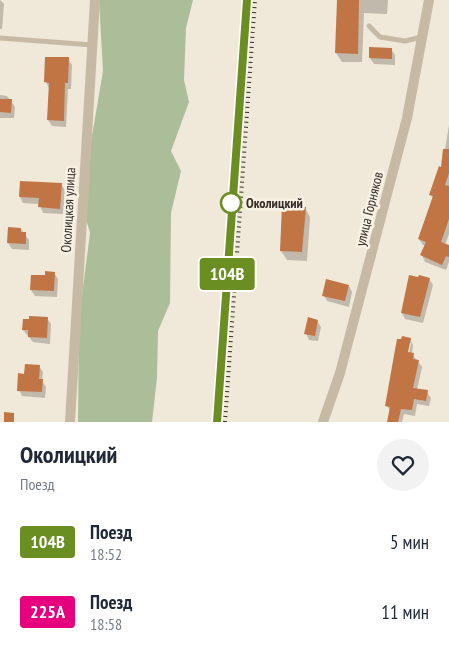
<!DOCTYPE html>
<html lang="ru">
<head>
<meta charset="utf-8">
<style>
  :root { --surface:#fff; --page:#f2f2f3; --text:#1f2937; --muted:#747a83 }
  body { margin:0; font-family:"PT Sans Narrow",sans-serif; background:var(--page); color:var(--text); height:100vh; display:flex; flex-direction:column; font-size:19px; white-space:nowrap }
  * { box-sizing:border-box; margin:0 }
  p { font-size:16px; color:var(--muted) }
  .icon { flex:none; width:28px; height:28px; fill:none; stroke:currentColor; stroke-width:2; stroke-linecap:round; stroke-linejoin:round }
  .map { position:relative; height:422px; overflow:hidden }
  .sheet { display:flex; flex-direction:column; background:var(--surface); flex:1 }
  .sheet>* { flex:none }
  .badge { padding:0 10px; border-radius:4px; font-size:18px; line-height:32px }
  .map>.badge { position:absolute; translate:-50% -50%; box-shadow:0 0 0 2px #fff }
  .round { display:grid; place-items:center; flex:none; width:52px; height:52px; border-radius:26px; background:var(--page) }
  .head { display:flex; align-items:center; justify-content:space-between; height:85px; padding:0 20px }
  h1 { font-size:24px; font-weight:700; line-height:38px }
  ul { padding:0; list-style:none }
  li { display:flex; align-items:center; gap:15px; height:70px; padding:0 20px }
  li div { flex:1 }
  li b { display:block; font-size:19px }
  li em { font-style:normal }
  li .badge { min-width:55px; font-weight:700; text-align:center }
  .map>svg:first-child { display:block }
  .green { fill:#acbe99 }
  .shadow { fill:#0003; fill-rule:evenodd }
  .building { fill:#c17545 }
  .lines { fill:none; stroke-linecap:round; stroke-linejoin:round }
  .service { stroke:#c7baa5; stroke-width:5 }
  .minor { stroke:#c7baa5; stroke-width:10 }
  .rail { stroke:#332c26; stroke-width:4; stroke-dasharray:1 4; stroke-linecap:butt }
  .line-casing { stroke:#fff; stroke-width:11 }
  .line { stroke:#6b8e23; stroke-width:8 }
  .stop-dot { fill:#fff; stroke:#6b8e23; stroke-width:2.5 }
  .labels { text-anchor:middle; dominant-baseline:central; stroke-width:5; stroke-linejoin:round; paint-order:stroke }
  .stop-label { font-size:14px; font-weight:bold; fill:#332c26; stroke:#f8f2e4; text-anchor:start }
  .street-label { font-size:14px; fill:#332c26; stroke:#f8f2e4 }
</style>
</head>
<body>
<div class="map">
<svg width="449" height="422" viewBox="0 0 449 422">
  <rect width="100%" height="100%" fill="#f0e8d8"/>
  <polygon class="green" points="99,0 193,0 186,28 184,80 189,102 171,151 181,171 171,213 170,303 158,331 157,378 152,422 78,422 79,319 90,233 81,201 103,71"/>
  <g class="shadow">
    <polygon points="0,0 4,4 2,29 0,29"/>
    <polygon points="338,0 388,0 387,14 364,13 362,62 342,62 336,53"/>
    <polygon points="391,49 395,55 395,65 374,64 370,58"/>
    <polygon points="68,59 72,65 71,89 68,89 66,127 52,126 48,120 49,88 46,82"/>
    <polygon points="0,95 7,96 11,101 15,107 14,118 0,118"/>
    <polygon points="449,125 449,234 445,245 449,247 449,262 446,270 425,262 422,255 425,246 423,245 419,239 433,199 431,195 442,168"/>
    <polygon points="61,184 65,190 63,214 43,213 39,204 23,203 20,197"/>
    <polygon points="305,208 310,217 307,261 287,260 281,251"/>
    <polygon points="21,229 29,240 29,250 12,249 8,243"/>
    <polygon points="54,273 58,279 57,297 35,296 31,290 46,277"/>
    <polygon points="429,279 433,285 423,323 405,319 402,313"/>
    <polygon points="349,286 352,292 349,307 327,301 324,295"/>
    <polygon points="47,318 51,324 50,344 33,342 23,330"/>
    <polygon points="317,321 321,327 318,341 309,340 306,333"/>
    <path d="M 403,338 L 410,339 L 413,345 L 412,354 L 422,367 L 417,390 L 427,392 L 431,398 L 429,406 L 417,404 L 415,416 L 404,414 L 402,422 L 389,422 L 391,412 L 387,406 L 394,362 L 398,340 L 402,341 ZM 408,343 L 411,343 L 408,358 L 406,358 Z"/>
    <polygon points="39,366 43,372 42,381 46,387 45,398 22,396 19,390 25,375"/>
  </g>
  <g class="building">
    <polygon points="337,0 359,0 358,54 335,53"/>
    <polygon points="369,47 392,48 392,59 369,58"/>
    <polygon points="45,57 69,57 68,83 65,83 64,121 47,120 49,83 44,82"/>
    <polygon points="0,99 12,99 11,113 0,112"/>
    <polygon points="443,149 449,149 449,173 445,185 449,186 449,219 441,242 449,245 449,257 446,256 442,265 420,255 426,242 418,239 433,196 429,195 439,166 441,167"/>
    <polygon points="20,181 62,183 60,209 38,207 39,198 19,197"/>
    <polygon points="282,205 306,207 302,252 280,251"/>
    <polygon points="8,227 21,228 21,232 26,232 26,244 7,243"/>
    <polygon points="45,271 55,272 54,291 30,290 31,275 45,275"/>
    <polygon points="409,275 418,277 419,275 430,278 420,317 401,313"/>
    <polygon points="326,279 349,285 345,301 322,296"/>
    <polygon points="29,316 48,317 47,338 28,337 28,330 22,330 23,319 29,319"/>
    <polygon points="308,317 318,320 315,336 304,334"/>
    <polygon points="402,336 411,338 408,352 414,353 413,359 419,360 413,388 428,390 426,401 414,399 412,410 401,409 398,422 387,422 390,407 385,406 393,361 397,339 401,339"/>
    <polygon points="25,364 40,365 39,379 43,379 42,392 17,391 18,373 24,374"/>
    <polygon points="4,412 14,413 14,422 4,422"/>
  </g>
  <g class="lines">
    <g class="service">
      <polyline points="369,26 380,37 405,41 422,37"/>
      <polyline points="0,38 92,45"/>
    </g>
    <g class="minor">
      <polyline points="70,422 95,0"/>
      <polyline points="323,422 340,373 407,118 429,0"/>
    </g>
    <g class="rail">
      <polyline points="217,422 247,0"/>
      <polyline points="225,422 255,0"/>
    </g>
  </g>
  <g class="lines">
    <g class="line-casing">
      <polyline id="line" points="217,422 247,0"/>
    </g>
    <use href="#line" class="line"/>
  </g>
  <circle class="stop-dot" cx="231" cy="203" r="10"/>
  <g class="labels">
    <g class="stop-label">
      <text x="246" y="203">Околицкий</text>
    </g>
    <g class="street-label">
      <text transform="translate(369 209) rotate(-76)">улица Горняков</text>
      <text transform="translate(68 210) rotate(-87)">Околицкая улица</text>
    </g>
  </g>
</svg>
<b class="badge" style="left:227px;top:274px;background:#6b8e23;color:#fff">104В</b>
</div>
<section class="sheet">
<div class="head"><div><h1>Околицкий</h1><p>Поезд</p></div><a class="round"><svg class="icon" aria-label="heart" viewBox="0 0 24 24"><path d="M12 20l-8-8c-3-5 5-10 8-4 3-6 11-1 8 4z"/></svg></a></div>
<ul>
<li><span class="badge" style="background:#6b8e23;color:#fff">104В</span><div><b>Поезд</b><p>18:52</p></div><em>5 мин</em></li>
<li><span class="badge" style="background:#e6007e;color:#fff">225А</span><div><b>Поезд</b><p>18:58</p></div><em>11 мин</em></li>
</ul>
</section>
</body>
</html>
